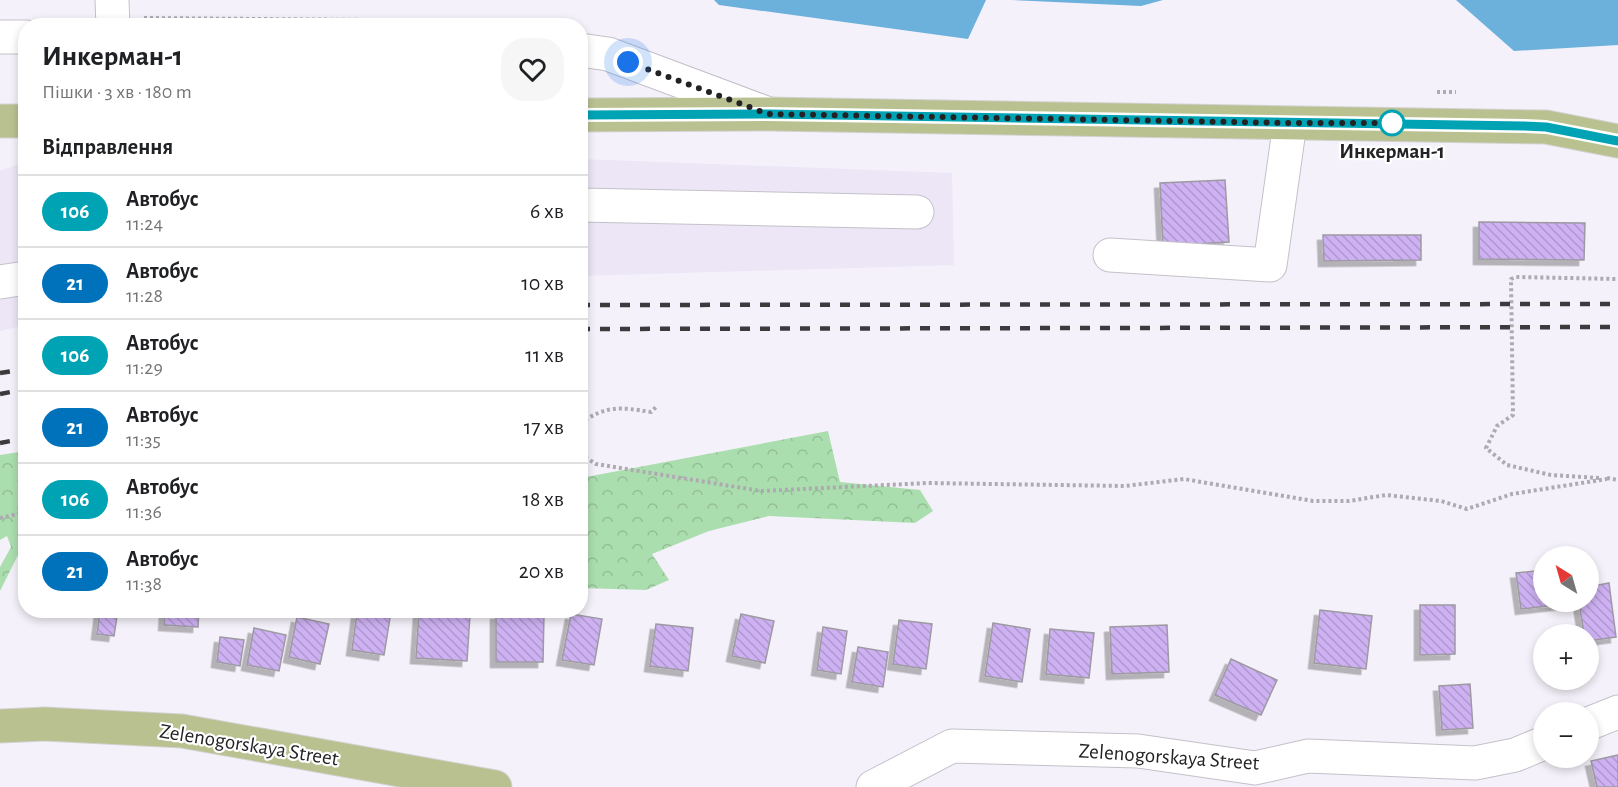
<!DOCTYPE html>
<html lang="uk">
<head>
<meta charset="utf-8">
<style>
  :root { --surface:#fff; --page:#f6f6f6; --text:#202124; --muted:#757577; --line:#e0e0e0 }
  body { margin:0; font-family:"Alegreya Sans",sans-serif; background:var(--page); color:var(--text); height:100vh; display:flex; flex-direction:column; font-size:22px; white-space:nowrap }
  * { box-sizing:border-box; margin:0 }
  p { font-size:20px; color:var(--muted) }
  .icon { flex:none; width:33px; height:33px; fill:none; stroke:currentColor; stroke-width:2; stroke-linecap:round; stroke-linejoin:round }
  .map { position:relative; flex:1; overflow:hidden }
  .drawer { position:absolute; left:18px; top:18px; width:570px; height:600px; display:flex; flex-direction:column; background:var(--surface); border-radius:24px; box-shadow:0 3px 9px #0003 }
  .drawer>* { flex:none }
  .badge { padding:0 12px; border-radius:20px; font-size:21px; line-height:39px }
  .needle { width:39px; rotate:323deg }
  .buttons { position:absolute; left:1533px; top:546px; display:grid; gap:12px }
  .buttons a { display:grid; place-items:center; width:66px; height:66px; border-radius:50%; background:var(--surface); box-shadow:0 3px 9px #0003; font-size:30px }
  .you { position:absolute; width:30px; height:30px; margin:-15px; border:4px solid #fff; border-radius:50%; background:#1a73e8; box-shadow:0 0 0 9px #1a73e833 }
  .map>.badge { position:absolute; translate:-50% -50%; box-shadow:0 0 0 3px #fff }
  h2 { padding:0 24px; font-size:22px; line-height:54px }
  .round { display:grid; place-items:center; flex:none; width:63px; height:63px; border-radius:24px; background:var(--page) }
  .summary { display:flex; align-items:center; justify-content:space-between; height:102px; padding:0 24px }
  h1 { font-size:28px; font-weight:600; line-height:45px }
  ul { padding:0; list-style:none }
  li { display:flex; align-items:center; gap:18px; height:72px; padding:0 24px; border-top:2px solid var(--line) }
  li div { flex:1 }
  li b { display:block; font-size:22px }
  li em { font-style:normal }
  li .badge { min-width:66px; font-weight:700; text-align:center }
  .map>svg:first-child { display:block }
  .built { fill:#ece6f6 }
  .forest { fill:url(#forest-crowns) }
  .water { fill:#6bb1dc }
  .building { fill:url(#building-back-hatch); stroke:#9d9aa2; stroke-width:1.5; filter:url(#shadow) }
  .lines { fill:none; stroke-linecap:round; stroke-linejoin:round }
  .minor-casing { stroke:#c4c1c9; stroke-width:35 }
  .major-casing { stroke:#d3d3d3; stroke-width:35 }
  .path { stroke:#adaab1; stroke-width:4; stroke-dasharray:3 3; stroke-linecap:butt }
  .minor { stroke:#fff; stroke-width:33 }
  .major { stroke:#bac191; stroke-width:33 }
  .rail { stroke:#3b3a3d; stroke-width:4.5; stroke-dasharray:10 10; stroke-linecap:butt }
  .line-casing { stroke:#fff; stroke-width:14 }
  .line { stroke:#00a3b4; stroke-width:9 }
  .walk { stroke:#232225; stroke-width:6; stroke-dasharray:0 10.8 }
  .stop-dot { fill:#fff; stroke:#00a3b4; stroke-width:3 }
  .labels { text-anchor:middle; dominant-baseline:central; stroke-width:4.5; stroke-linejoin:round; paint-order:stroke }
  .stop-label { font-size:21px; font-weight:bold; fill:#232225; stroke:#fff }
  .street-label { font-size:21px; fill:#232225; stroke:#fff }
</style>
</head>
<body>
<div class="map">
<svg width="1618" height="787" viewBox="0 0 1618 787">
  <defs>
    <pattern id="forest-crowns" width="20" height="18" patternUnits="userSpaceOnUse" patternTransform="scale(1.5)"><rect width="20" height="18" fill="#abdeaf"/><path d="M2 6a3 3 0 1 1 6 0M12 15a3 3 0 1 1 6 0" fill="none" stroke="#93be96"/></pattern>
    <pattern id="building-back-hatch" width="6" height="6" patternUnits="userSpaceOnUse" patternTransform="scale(1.5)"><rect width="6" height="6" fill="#cdb1f2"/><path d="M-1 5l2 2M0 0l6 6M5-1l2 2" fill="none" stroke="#b098cf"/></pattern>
    <filter id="shadow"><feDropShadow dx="-5.5" dy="5.5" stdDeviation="0" flood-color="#0004"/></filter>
  </defs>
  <rect width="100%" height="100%" fill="#f5f1fa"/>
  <g class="built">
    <polygon points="581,159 952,173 954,265 581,276"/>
    <polygon points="25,162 25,325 0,331 0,171"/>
  </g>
  <g class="forest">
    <polygon points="828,431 840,482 920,490 933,511 915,523 769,516 709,531 652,554 669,580 646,590 581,588 581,478"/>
    <polygon points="25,451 25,541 0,591 0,567 11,547 7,536 0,540 0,455"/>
  </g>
  <g class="water">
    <polygon points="714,0 986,0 968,39 719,5"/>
    <polygon points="1011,0 1163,0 1141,6"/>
    <polygon points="1456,0 1618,0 1618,45 1514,51"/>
  </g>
  <g class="building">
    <polygon points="1225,180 1229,242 1163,246 1160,183"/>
    <polygon points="1479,222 1585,223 1584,260 1479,259"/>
    <polygon points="1323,235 1421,235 1421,260 1324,261"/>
    <polygon points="1544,570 1544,602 1573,603 1521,609 1516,573"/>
    <polygon points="1609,583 1616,637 1588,641 1588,634 1584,634 1579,602 1588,602 1588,587"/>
    <polygon points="1420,605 1455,605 1455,654 1420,655"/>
    <polygon points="100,610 118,610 114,636 97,634"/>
    <polygon points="165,610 199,610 198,627 164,625"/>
    <polygon points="1320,610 1372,616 1366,669 1314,663"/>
    <polygon points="419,612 470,615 467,661 416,658"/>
    <polygon points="357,613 390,618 384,655 352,650"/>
    <polygon points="496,614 544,614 543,662 496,662"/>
    <polygon points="571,614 602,619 594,665 562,660"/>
    <polygon points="741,614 774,621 765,663 732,656"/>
    <polygon points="297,617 329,624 320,664 289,657"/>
    <polygon points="899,620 932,624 926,669 893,664"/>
    <polygon points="993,623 1030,629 1022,682 985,676"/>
    <polygon points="656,624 693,628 688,671 650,666"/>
    <polygon points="1167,625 1169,672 1112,674 1110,627"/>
    <polygon points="823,627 847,631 841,674 817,670"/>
    <polygon points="254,628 286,635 279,671 247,665"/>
    <polygon points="1050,629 1094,633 1089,678 1046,674"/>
    <polygon points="220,637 244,640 240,666 217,662"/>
    <polygon points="858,647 888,652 883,687 852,682"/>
    <polygon points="1231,659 1277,680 1261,715 1215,695"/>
    <polygon points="1470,684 1473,728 1442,730 1439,686"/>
    <polygon points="1618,755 1618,787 1597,787 1591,761"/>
  </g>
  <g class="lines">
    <g class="minor-casing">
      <g id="minor">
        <polyline points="112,0 113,26"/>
        <polyline points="0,37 26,37"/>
        <polyline points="580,50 608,54 766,113"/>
        <polyline points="580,205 917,212"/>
        <polyline points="1110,255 1270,265 1290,123"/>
        <polyline points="0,282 26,278"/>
        <polyline points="1588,724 1618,712"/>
        <polyline points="873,787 952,746 1138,751 1255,768 1308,756 1475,763 1515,755 1544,743"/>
      </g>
    </g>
    <g class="major-casing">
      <g id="major">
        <polyline points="580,115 768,114 1546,127 1618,141"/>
        <polyline points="0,121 26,121"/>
        <polyline points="0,726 45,724 182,731 495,787"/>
      </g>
    </g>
    <g class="path">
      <polyline points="144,18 487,21 521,26"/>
      <polyline points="1437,92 1456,92"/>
      <path d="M 580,423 C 608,405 619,407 651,412 L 656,407"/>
      <polyline points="580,454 596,464 761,491 928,483 1125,486 1184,479 1313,501 1349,501 1386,495 1441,501 1467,509 1512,494 1607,479"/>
      <polyline points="1599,478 1551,475 1507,465 1486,448 1497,426 1513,415 1511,279 1516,277 1618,279"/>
      <polyline points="1607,478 1618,480"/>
      <polyline points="0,518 26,512"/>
    </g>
    <use href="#minor" class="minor"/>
    <use href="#major" class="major"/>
    <g class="rail">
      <polyline points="580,305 1618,304"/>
      <polyline points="580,329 1618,327"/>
      <polyline points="0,373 26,369"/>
      <polyline points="0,394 26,389"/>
      <polyline points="0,443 26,438"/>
    </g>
  </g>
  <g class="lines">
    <g class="line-casing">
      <polyline id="line" points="580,115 768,114 1524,126 1546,127 1618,141"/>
    </g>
    <use href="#line" class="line"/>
    <polyline class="walk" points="628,62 768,114 1290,123 1392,123"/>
  </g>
  <circle class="stop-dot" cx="1392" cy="123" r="12"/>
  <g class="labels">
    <g class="stop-label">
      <text x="1392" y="151">Инкерман-1</text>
    </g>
    <g class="street-label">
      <text transform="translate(249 745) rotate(9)">Zelenogorskaya Street</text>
      <text transform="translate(1169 757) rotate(4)">Zelenogorskaya Street</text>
    </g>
  </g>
</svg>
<div class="buttons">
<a><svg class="needle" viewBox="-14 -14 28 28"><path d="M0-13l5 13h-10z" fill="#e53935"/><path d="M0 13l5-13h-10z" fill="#757577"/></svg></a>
<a>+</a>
<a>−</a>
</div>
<div class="you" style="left:628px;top:62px"></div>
<section class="drawer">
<div class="summary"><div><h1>Инкерман-1</h1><p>Пішки · 3 хв · 180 m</p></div><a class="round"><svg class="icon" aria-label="heart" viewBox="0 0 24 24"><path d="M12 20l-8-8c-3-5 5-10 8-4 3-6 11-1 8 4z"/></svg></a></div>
<h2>Відправлення</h2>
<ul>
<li><span class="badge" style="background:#00a3b4;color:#fff">106</span><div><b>Автобус</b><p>11:24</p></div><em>6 хв</em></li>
<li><span class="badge" style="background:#0072bc;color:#fff">21</span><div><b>Автобус</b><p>11:28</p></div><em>10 хв</em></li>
<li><span class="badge" style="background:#00a3b4;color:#fff">106</span><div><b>Автобус</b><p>11:29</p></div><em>11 хв</em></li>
<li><span class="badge" style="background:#0072bc;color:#fff">21</span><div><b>Автобус</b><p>11:35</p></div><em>17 хв</em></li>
<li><span class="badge" style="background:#00a3b4;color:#fff">106</span><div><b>Автобус</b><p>11:36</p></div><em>18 хв</em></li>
<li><span class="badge" style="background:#0072bc;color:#fff">21</span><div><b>Автобус</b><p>11:38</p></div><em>20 хв</em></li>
</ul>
</section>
</div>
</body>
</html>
